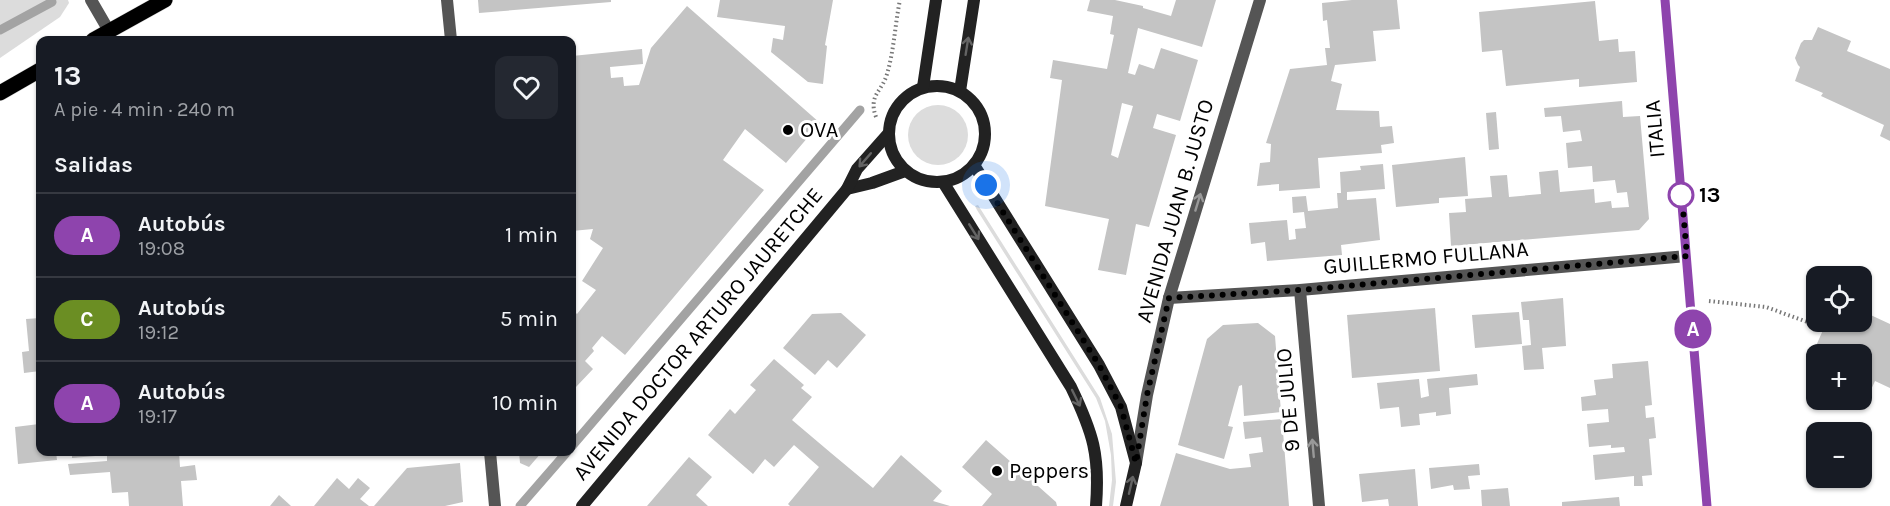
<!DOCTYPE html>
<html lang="es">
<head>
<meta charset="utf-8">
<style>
  :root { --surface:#171b24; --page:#242831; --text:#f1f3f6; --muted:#9ea1a6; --line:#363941 }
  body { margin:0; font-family:Karla,sans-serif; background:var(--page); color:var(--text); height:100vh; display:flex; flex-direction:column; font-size:22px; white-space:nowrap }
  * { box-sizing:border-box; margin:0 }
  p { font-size:20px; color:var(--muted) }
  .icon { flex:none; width:33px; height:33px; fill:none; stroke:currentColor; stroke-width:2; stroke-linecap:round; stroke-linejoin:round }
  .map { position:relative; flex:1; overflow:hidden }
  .panel { position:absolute; left:36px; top:36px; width:540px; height:420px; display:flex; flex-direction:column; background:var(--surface); border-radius:12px; box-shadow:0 2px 4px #0004 }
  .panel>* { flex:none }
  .badge { padding:0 12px; border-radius:20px; font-size:21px; line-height:39px }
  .tools { position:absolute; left:1806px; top:266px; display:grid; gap:12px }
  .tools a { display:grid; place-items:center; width:66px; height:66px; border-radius:12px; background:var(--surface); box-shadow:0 2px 4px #0004; font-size:30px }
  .you { position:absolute; width:30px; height:30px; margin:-15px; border:4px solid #fff; border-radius:50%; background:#1a73e8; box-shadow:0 0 0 9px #1a73e833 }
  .map>.badge { position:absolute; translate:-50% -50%; box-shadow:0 0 0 3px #fff }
  h2 { padding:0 18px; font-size:22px; line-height:54px }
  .round { display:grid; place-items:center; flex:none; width:63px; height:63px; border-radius:12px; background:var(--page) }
  .head { display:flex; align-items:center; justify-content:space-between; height:102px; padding:0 18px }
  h1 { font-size:28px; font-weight:700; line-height:45px }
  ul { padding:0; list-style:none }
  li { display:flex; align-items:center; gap:18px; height:84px; padding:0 18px; border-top:2px solid var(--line) }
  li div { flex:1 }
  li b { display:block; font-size:22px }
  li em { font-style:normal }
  li .badge { min-width:66px; font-weight:700; text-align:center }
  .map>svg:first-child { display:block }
  .green { fill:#dcdcdc }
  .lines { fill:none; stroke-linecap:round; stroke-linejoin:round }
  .stream { stroke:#a3a3a3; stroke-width:9 }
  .building { fill:#c4c4c4; fill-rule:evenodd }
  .primary-casing { stroke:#dbdbdb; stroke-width:16 }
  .path { stroke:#777; stroke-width:4; stroke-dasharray:1.5 3; stroke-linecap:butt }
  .minor { stroke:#555; stroke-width:12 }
  .tertiary { stroke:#555; stroke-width:12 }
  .secondary { stroke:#222; stroke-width:12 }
  .primary { stroke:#000; stroke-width:15 }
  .oneway { stroke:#646464 }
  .oneway2 { stroke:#999 }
  .line-casing { stroke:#fff; stroke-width:14 }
  .line { stroke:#8e44ad; stroke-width:9 }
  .walk { stroke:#000; stroke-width:6; stroke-dasharray:0 10.8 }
  .poi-dot { fill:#000; stroke:#fff; stroke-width:2 }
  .stop-dot { fill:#fff; stroke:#8e44ad; stroke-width:3 }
  .labels { text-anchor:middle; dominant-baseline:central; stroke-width:6; stroke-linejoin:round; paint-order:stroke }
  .street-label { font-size:22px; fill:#000; stroke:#fff }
  .poi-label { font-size:22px; fill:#000; stroke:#fff; text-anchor:start }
  .stop-label { font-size:22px; font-weight:bold; fill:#000; stroke:#fff; text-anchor:start }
</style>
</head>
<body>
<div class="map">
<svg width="1890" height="506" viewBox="0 0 1890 506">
  <rect width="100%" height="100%" fill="#fff"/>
  <g class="green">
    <polygon points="0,0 68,0 69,3 60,17 0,58"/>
    <circle cx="938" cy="135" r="30"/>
    <polygon points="978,205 1100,398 1112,434 1116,482 1113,506 1109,506 1112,480 1111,455 1105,421 1096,398 977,210 975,206"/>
  </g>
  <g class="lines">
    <g class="stream">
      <polyline points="0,30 52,2"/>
      <polyline points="572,446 860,110"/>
      <polyline points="520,506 567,452"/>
    </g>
  </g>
  <g class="building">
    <polygon points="478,0 611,0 611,2 479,13"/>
    <polygon points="720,0 833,0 825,45 827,46 823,84 808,82 771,52 773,38 783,40 785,26 717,17"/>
    <path d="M 1090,0 L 1115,0 L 1143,6 L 1143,8 L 1171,16 L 1176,0 L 1216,0 L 1202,47 L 1138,28 L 1128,73 L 1135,75 L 1139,64 L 1154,69 L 1161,48 L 1198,60 L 1180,121 L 1157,114 L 1153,128 L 1176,135 L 1149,227 L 1136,224 L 1126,275 L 1098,270 L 1109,219 L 1045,206 L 1062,80 L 1050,78 L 1053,60 L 1107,69 L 1114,35 L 1110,34 L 1113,16 L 1087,11 ZM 1122,103 L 1133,106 L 1118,158 L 1111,155 Z"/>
    <polygon points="1352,0 1397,0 1400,29 1373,31 1376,61 1335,65 1331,81 1342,84 1336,110 1379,111 1380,127 1392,126 1394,143 1381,145 1382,153 1318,158 1320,188 1279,191 1279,184 1257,186 1260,163 1270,162 1271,144 1266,143 1290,69 1327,65 1325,48 1330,48 1327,20 1323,21 1322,3"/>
    <polygon points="1595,1 1599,41 1618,39 1619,52 1635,51 1637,82 1579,87 1579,79 1506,86 1502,50 1482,52 1479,12"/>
    <polygon points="687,6 820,123 786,163 745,129 723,160 764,190 625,355 602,336 592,348 594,351 585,361 593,369 576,387 572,383 572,309 577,314 596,290 582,281 603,248 590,239 593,229 572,231 572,56 642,49 643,64 610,67 611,78 623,77 624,86 639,85 651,48"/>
    <polygon points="1818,27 1851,41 1847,51 1890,69 1890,141 1880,136 1884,125 1821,96 1823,93 1795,81 1800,67 1798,65 1795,58 1801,43 1804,40 1812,40"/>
    <polygon points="1622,101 1623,117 1640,116 1649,219 1639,230 1451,246 1449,213 1466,212 1465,199 1492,197 1490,176 1507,175 1509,197 1541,194 1539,172 1558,170 1560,192 1594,189 1595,203 1611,201 1612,208 1629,207 1627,192 1617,193 1615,180 1593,182 1592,166 1568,168 1566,143 1582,141 1580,130 1563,132 1561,116 1545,117 1544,108"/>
    <polygon points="1496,112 1499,149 1489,150 1486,113"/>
    <polygon points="1465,157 1468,196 1439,198 1439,203 1396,207 1392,165"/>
    <polygon points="1383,164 1385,189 1347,192 1347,200 1376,198 1380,240 1341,245 1342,255 1267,261 1265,242 1251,244 1249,223 1287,220 1289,240 1296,239 1295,229 1306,228 1304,212 1293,213 1292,197 1306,196 1308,211 1338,208 1337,193 1341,193 1340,172 1361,170 1360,166"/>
    <polygon points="1563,298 1566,346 1542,348 1544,369 1524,370 1522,346 1531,345 1529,320 1523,320 1521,302"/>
    <polygon points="1435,308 1440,371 1352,378 1347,315"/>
    <polygon points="1862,311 1890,324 1890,388 1875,381 1870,392 1862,388 1862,354 1816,354 1816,368 1808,364 1827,321 1862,321"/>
    <polygon points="1519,312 1522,344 1475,348 1472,315"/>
    <polygon points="841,313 866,335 837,368 828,360 815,375 783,348 812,314"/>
    <polygon points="40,318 40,371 24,373 22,352 29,351 26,319"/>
    <polygon points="1258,323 1275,336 1281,412 1244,416 1242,385 1239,386 1228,426 1233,427 1224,459 1178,445 1207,339 1223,325"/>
    <polygon points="774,359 804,385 801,388 812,397 792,420 831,453 873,488 901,455 942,491 933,501 950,506 790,506 788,504 819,467 794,445 774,467 765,459 753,474 708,435 730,409 735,414 756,390 750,385"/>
    <polygon points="1648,361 1652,405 1645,406 1646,418 1654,417 1656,438 1649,439 1652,475 1642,476 1643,486 1634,486 1634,476 1595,480 1593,455 1625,452 1624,447 1611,448 1611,445 1589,447 1587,424 1609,422 1608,409 1582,411 1581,397 1596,395 1594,380 1613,378 1612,364"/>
    <polygon points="1477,374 1478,385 1449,388 1451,414 1436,416 1436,412 1419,414 1420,425 1401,427 1399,407 1380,409 1377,383 1419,379 1421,398 1429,396 1427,379"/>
    <polygon points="37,406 40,406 40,452 56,452 57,460 18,464 15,427 39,424"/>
    <polygon points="1282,419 1289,506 1160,506 1176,453 1230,469 1251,467 1249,454 1263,452 1261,437 1245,439 1243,422"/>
    <polygon points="986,440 1056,502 1057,506 982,506 992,494 962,467"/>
    <polygon points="72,452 111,452 112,454 125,452 179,452 180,467 195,465 197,480 181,481 183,506 129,506 128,492 112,493 110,472 70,475 68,464 107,461 107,455 72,458"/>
    <polygon points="519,452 542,452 529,467 520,463"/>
    <polygon points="689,457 712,477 696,495 708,506 647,506"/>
    <polygon points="460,463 463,502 445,506 374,506 407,468"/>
    <polygon points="1479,464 1480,475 1468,476 1470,489 1454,490 1453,485 1431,489 1429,468"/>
    <polygon points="1415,469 1418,506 1389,506 1388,499 1362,502 1359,474"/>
    <polygon points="337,478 349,489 358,478 370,488 360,499 369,506 314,506"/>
    <polygon points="1508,488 1510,506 1482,506 1481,490"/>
    <polygon points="279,495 291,506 270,506"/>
    <polygon points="1619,497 1620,506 1562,506 1562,502"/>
  </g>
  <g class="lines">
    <g class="primary-casing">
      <g id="primary">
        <polyline points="93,40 165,0"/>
        <polyline points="0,93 40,70"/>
      </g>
    </g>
    <g class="path">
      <path d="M 876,117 C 868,95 882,92 887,74 C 894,51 895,24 900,0"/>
      <polyline points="1709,301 1766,307 1824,328"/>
    </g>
    <g class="minor">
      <polyline points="91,0 109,31"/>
      <polyline points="447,0 451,40"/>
      <polyline points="1300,290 1319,506"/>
      <polyline points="1169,298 1300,290 1687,256"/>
      <polyline points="490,452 495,506"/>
    </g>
    <g class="tertiary">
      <polyline points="1665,0 1707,506"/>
      <polyline points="1136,463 1147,395 1169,298 1260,0"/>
    </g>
    <g class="secondary">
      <circle cx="937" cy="134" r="48"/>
      <polyline points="923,87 936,0"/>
      <polyline points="960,91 974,0"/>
      <polyline points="974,165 1099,365 1121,407 1136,463 1126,506"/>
      <path d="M 943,182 L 1071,387 C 1093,433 1100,455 1096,506"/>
      <polyline points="847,189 872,183 905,171"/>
      <polyline points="582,506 847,189 857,169 888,134"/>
    </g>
    <use href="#primary" class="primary"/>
  </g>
  <defs><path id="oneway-shaft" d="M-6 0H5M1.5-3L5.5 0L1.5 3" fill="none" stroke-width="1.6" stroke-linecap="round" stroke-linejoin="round" transform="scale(1.5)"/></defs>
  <g class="oneway">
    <use href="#oneway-shaft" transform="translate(967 46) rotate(-81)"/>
    <use href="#oneway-shaft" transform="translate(865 160) rotate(131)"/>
    <use href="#oneway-shaft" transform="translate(974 232) rotate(58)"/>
    <use href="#oneway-shaft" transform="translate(1076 398) rotate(64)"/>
    <use href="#oneway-shaft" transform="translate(1131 485) rotate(-77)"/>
  </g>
  <g class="oneway2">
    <use href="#oneway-shaft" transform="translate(1198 202) rotate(-73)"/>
    <use href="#oneway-shaft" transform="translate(1313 448) rotate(-95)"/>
  </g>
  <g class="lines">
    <g class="line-casing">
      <polyline id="line" points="1665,0 1707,506"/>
    </g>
    <use href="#line" class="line"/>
    <polyline class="walk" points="986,185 1099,365 1121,407 1136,463 1147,395 1169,298 1300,290 1687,256 1681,186 1681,195"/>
  </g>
  <g class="poi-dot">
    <circle cx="788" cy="130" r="6"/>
    <circle cx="997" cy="471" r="6"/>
  </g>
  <circle class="stop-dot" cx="1681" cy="195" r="12"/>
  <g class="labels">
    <g class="street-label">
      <text transform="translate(1655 129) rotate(-95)">ITALIA</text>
      <text transform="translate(1175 211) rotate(-74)">AVENIDA JUAN B. JUSTO</text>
      <text transform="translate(1426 258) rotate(-5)">GUILLERMO FULLANA</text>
      <text transform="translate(698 334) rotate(-50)">AVENIDA DOCTOR ARTURO JAURETCHE</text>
      <text transform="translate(1288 400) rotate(-95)">9 DE JULIO</text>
    </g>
    <g class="poi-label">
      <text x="800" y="130">OVA</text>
      <text x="1009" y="471">Peppers</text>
    </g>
    <g class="stop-label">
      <text x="1699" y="195">13</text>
    </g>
  </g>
</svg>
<div class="tools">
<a><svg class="icon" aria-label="locate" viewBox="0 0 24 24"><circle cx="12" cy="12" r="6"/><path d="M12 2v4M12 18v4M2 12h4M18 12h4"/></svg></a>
<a>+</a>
<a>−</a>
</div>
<div class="you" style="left:986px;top:185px"></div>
<b class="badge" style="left:1693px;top:329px;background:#8e44ad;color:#fff">A</b>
<section class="panel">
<div class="head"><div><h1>13</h1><p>A pie · 4 min · 240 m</p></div><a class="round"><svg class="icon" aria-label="heart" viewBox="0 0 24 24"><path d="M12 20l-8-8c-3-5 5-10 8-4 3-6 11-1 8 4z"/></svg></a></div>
<h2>Salidas</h2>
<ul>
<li><span class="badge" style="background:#8e44ad;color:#fff">A</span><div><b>Autobús</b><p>19:08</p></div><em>1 min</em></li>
<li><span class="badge" style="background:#6b8e23;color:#fff">C</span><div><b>Autobús</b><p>19:12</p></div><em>5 min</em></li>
<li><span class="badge" style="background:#8e44ad;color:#fff">A</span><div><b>Autobús</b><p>19:17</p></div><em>10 min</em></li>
</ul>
</section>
</div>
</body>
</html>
